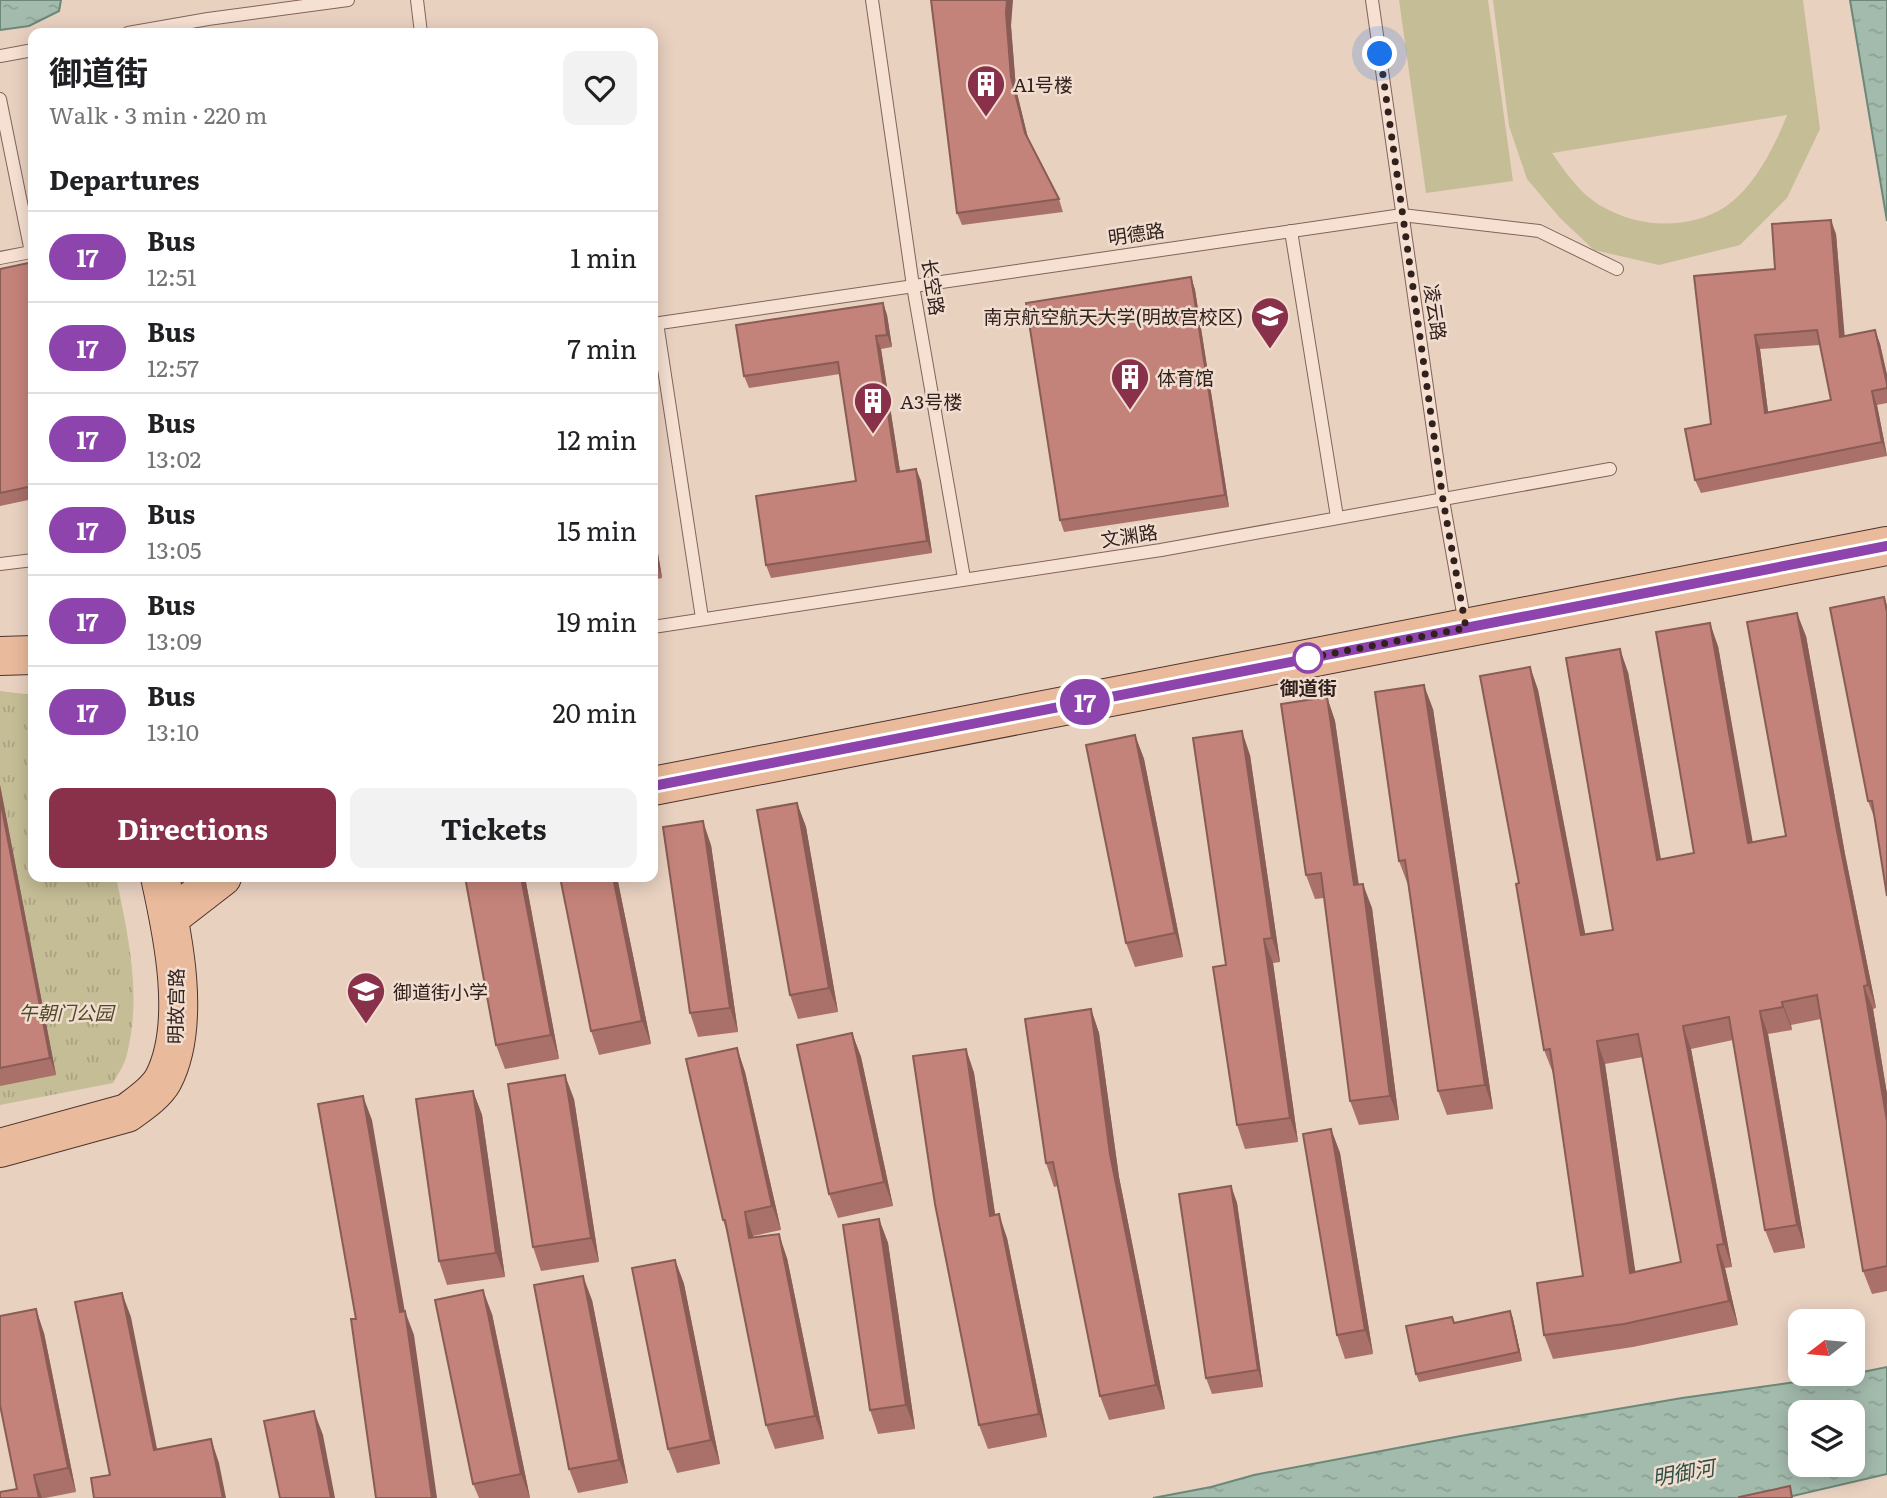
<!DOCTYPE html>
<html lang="en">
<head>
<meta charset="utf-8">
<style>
  :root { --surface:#fff; --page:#f2f2f2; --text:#202124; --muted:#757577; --line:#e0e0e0; --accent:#89304b }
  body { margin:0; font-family:Literata,"Noto Sans SC",serif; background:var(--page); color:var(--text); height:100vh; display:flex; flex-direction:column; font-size:26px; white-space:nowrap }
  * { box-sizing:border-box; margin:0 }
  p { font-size:23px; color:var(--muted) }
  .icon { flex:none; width:38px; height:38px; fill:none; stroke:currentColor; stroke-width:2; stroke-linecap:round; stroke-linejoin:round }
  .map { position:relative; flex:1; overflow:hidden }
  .details { position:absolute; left:28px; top:28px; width:630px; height:854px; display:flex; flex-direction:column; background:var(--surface); border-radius:14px; box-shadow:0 4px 18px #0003 }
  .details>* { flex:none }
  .badge { padding:0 14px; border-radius:23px; font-size:24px; line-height:46px }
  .needle { width:46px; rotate:254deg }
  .fabs { position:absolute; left:1788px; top:1309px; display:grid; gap:14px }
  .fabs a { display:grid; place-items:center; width:77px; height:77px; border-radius:14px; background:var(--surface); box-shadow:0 4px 18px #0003; font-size:35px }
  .you { position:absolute; width:35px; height:35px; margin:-18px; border:5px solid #fff; border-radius:50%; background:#1a73e8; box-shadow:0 0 0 10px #1a73e833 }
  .map>.badge { position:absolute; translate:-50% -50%; box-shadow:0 0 0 4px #fff }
  h2 { padding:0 21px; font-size:26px; line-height:63px }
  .round { display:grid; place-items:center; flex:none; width:74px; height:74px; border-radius:14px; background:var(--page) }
  .head { display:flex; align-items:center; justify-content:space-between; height:119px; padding:0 21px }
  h1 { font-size:33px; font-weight:700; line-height:52px }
  .button { display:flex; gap:14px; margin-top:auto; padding:14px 21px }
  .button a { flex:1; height:80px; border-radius:14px; background:var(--accent); color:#fff; font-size:28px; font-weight:700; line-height:80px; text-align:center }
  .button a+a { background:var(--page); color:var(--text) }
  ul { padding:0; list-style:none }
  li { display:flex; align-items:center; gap:21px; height:91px; padding:0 21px; border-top:2px solid var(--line) }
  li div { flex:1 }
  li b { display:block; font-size:26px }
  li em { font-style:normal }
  li .badge { min-width:77px; font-weight:700; text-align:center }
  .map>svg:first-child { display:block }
  .park { fill:url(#park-tufts) }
  .pitch { fill:#c5bd96; fill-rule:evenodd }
  .water { fill:url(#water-ripples); stroke:#6b8878; stroke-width:2; fill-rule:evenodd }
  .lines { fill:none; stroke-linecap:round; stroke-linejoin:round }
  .service-casing { stroke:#80635a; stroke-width:14 }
  .primary-casing { stroke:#4e342e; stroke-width:40 }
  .service { stroke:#f5e0d2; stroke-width:12 }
  .primary { stroke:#e9ba9b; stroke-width:38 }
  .wall { fill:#a97169; fill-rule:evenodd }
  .shaded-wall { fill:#895c55 }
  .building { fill:#c4837a; stroke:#895c55; stroke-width:2; fill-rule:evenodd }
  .line-casing { stroke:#fff; stroke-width:16 }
  .line { stroke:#8e44ad; stroke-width:10 }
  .walk { stroke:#31211d; stroke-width:7; stroke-dasharray:0 12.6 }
  .stop-dot { fill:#fff; stroke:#8e44ad; stroke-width:3.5 }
  .labels { text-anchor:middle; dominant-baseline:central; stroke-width:5; stroke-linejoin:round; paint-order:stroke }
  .poi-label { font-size:19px; fill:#31211d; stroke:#f1ddcf; text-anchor:start }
  .street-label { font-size:19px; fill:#31211d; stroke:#f1ddcf }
  .stop-label { font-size:19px; font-weight:bold; fill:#31211d; stroke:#f1ddcf }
  .park-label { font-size:19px; font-style:italic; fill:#4c4a25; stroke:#f1ddcf }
  .water-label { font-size:21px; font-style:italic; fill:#2d5044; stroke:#f1ddcf }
</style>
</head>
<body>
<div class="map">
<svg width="1887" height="1498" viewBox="0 0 1887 1498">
  <defs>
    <pattern id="park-tufts" width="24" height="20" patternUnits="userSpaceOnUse" patternTransform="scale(1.75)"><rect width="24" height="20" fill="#c5bd96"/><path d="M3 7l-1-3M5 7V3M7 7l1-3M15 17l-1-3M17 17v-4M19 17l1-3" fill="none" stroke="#aaa281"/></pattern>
    <pattern id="water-ripples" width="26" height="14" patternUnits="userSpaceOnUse" patternTransform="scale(1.75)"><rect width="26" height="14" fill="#a3bbad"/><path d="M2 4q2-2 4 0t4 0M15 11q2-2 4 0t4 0" fill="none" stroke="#8da094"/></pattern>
  </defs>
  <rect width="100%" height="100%" fill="#e9d1c0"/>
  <path class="park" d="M 0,691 L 33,695 L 33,877 L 116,877 C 128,935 142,994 127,1054 C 125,1064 118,1074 113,1083 L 0,1105 Z"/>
  <g class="pitch">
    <polygon points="1399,0 1488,0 1513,181 1426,193"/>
    <path d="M 1493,0 L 1803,0 L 1820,129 L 1787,198 L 1740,245 L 1659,265 L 1594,250 L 1560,218 L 1527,179 L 1509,126 ZM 1787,115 C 1775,146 1754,188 1725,207 C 1689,230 1639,228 1603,207 C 1581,195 1566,173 1552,153 Z"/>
  </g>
  <g class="water">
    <polygon points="0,0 61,0 59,11 29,26 0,30"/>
    <polygon points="1850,0 1887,0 1887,221"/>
    <path d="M 1887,1367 L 1887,1474 L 1784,1498 L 1153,1498 L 1211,1487 L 1254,1475 L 1466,1435 L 1682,1398 L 1853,1374 ZM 1801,1412 L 1853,1412 L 1853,1465 L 1801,1465 Z"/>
  </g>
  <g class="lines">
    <g class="service-casing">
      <g id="service">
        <polyline points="417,0 421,33"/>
        <polyline points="872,0 913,286 964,578"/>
        <polyline points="1372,0 1443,500 1465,624"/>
        <polyline points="128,33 208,19 348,0"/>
        <polyline points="0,56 33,50"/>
        <polyline points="0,99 31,252 0,258"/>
        <polyline points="1291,231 1337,517"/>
        <polyline points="657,323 702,618"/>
        <polyline points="653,324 1402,215 1539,231 1617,269"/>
        <polyline points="0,564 33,560"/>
        <polyline points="653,627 1161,550 1610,469"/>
      </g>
    </g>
    <g class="primary-casing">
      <g id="primary">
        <polyline points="0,656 33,655"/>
        <polyline points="653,786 1887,546"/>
        <polyline points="169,918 222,877"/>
        <path d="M 0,1148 L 127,1113 C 139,1104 155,1094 163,1080 C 192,1025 173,935 160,877"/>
      </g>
    </g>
    <use href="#service" class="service"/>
    <use href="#primary" class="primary"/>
  </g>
  <g class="wall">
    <polygon points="1011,26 1016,89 1028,139 1059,199 1063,212 962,225 957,213"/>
    <path d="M 1836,234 L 1844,336 L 1875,330 L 1880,344 L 1887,375 L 1887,403 L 1877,405 L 1887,456 L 1701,493 L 1695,480 L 1711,424 L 1775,269 ZM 1820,345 L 1831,400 L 1768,412 L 1760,349 Z"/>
    <polygon points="33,262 33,499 0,506 0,269"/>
    <polygon points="1191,277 1195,290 1229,507 1064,532 1060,520"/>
    <polygon points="883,303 887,315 892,347 881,349 900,471 916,469 921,481 932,553 771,578 766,565 856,481 840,374 749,388 744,376"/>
    <polygon points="653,523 662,578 653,580"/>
    <polygon points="1884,597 1887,605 1887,896 1874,817 1868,801"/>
    <path d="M 1806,636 L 1845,854 L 1876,1008 L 1873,1009 L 1887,1094 L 1887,1291 L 1872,1294 L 1863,1271 L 1821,1019 L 1791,1025 L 1792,1030 L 1768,1034 L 1805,1248 L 1774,1253 L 1765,1230 L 1733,1040 L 1691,1049 L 1732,1267 L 1725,1268 L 1738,1325 L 1633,1347 L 1553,1359 L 1544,1335 L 1583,1276 L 1554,1073 L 1553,1073 L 1544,1050 L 1519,883 L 1530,667 L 1538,690 L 1585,935 L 1613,930 L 1628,672 L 1661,859 L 1694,853 L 1718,646 L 1752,842 L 1786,836 ZM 1643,1057 L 1681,1262 L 1635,1272 L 1605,1064 Z"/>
    <polygon points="1327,697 1335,721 1359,885 1372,908 1399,1120 1359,1125 1350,1101 1324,898 1315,899 1306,875"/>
    <polygon points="1433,709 1493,1109 1447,1115 1438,1091 1408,885 1399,861"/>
    <polygon points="1135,735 1144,759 1183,957 1135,967 1126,943"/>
    <polygon points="1250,755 1280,962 1273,963 1298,1142 1245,1149 1237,1125 1226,965"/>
    <polygon points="0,785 56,1075 0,1086"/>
    <polygon points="797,803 806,827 838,1012 798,1019 790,995"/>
    <polygon points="711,845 738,1032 698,1037 690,1013"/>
    <polygon points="525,877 559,1059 505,1069 496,1045"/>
    <polygon points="560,877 617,877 651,1044 599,1055 591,1031"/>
    <polygon points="1091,1009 1099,1033 1119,1177 1165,1409 1109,1420 1100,1396 1058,1186 1054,1187 1046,1163"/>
    <polygon points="852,1033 861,1057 893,1206 838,1218 829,1194"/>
    <polygon points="737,1048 745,1072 781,1230 753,1236 754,1238 787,1258 824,1439 775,1449 766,1425 728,1235 723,1220"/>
    <polygon points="966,1049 974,1073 995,1215 1007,1238 1047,1437 988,1449 979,1425"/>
    <polygon points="473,1091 482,1115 505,1277 447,1285 439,1261"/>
    <polygon points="574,1099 599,1262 541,1271 533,1247"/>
    <polygon points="1331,1129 1340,1153 1373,1354 1345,1359 1337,1335"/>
    <polygon points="1231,1186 1237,1203 1263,1387 1212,1394 1206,1378"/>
    <polygon points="879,1219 888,1243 915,1429 878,1434 870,1410"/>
    <polygon points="675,1260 684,1284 720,1464 677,1473 668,1449"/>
    <polygon points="592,1300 628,1483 578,1493 569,1469"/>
    <polygon points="1510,1311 1513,1319 1522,1361 1419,1382 1416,1374 1455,1323"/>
    <polygon points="492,1314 530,1498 479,1498 473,1484"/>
    <polygon points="44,1333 76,1492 45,1498 0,1498 17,1489"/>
  </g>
  <g class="shaded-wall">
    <polygon points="1007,0 1013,0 1011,26 1016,89 1030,146 1025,133 1011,77 1006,13"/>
    <polygon points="1831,220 1836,234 1846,351 1840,337"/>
    <polygon points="1191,277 1195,290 1229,507 1225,495"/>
    <polygon points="883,303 887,315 892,347 887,335"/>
    <polygon points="1875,330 1880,344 1887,375 1887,384"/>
    <polygon points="1755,335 1760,349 1770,427 1765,413"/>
    <polygon points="876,336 881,349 902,484 897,472"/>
    <polygon points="1872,391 1877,405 1887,456 1882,442"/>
    <polygon points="916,469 921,481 932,553 927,541"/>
    <polygon points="653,523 662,578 658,566 653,537"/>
    <polygon points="1797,613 1806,636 1845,854 1876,1008 1868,985 1837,831"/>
    <polygon points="1710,623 1718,646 1757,866 1748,843"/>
    <polygon points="1620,649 1628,672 1665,883 1657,860"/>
    <polygon points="1530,667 1538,690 1590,958 1581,935"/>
    <polygon points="1424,685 1433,709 1493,1109 1485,1085"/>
    <polygon points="1327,697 1335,721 1362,909 1354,885"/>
    <polygon points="1242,731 1250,755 1280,962 1272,938"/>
    <polygon points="1135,735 1144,759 1183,957 1175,933"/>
    <polygon points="0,785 56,1075 50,1058 0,799"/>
    <polygon points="797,803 806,827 838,1012 829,988"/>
    <polygon points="703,821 711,845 738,1032 730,1008"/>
    <polygon points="521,877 525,877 559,1059 551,1035"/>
    <polygon points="613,877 617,877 651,1044 642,1021"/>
    <polygon points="1363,884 1372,908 1399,1120 1390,1096"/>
    <polygon points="1264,939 1273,963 1298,1142 1290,1118"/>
    <polygon points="1864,986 1873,1009 1887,1094 1887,1121"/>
    <polygon points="1782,1002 1791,1025 1792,1030 1783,1007"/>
    <polygon points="1091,1009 1099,1033 1119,1177 1165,1409 1156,1385 1110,1154"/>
    <polygon points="1760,1011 1768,1034 1805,1248 1797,1225"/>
    <polygon points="1683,1026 1691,1049 1732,1267 1724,1244"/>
    <polygon points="852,1033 861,1057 893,1206 884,1182"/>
    <polygon points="1597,1041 1605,1064 1639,1296 1630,1273"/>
    <polygon points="737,1048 745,1072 781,1230 772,1206"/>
    <polygon points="966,1049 974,1073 999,1240 990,1216"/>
    <polygon points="565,1075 574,1099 599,1262 591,1238"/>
    <polygon points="473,1091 482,1115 505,1277 496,1253"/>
    <polygon points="363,1096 372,1120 407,1324 405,1311 414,1335 437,1498 432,1498"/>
    <polygon points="1331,1129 1340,1153 1373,1354 1365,1330"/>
    <polygon points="1231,1186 1237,1203 1263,1387 1258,1370"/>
    <polygon points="745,1212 753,1236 758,1262 749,1238"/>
    <polygon points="999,1214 1007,1238 1047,1437 1039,1414"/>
    <polygon points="879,1219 888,1243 915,1429 906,1405"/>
    <polygon points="779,1234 787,1258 824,1439 815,1416"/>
    <polygon points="1717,1245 1725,1268 1738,1325 1729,1301"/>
    <polygon points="675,1260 684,1284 720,1464 711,1440"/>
    <polygon points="583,1276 592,1300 628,1483 619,1460"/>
    <polygon points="483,1290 492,1314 530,1498 521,1474"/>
    <polygon points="122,1293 131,1317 162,1474 154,1450"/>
    <polygon points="36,1309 44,1333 76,1492 68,1468"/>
    <polygon points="1510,1311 1513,1319 1522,1361 1519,1352"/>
    <polygon points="314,1411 323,1435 335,1498 331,1498"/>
    <polygon points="211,1439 219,1463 226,1498 223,1498"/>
    <polygon points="34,1475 42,1498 39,1498"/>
  </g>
  <g class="building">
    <polygon points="931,0 1007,0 1006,13 1011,77 1025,133 1059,199 957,213"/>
    <polygon points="379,29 379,33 345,33"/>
    <path d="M 1831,220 L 1840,337 L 1875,330 L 1887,384 L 1887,388 L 1872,391 L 1882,442 L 1695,480 L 1685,429 L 1711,424 L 1694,276 L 1775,269 L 1772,224 ZM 1817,330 L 1831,400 L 1765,413 L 1755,335 Z"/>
    <polygon points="33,262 33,486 0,493 0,269"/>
    <polygon points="1191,277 1225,495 1060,520 1026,303"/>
    <polygon points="883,303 887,335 876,336 897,472 916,469 927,541 766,565 756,496 856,481 838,362 744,376 736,325"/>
    <polygon points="653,537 658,566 653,567"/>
    <polygon points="1884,597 1887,612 1887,896 1872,801 1868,801 1830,608"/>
    <path d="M 1797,613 L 1837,831 L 1868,985 L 1864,986 L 1887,1121 L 1887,1266 L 1863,1271 L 1817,995 L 1782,1002 L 1783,1007 L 1760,1011 L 1797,1225 L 1765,1230 L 1729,1017 L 1683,1026 L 1724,1244 L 1717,1245 L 1729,1301 L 1624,1324 L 1544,1335 L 1537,1283 L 1583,1276 L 1550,1049 L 1544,1050 L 1516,884 L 1519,883 L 1480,676 L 1530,667 L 1581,935 L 1613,930 L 1566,658 L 1620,649 L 1657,860 L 1694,853 L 1656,632 L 1710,623 L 1748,843 L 1786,836 L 1747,622 ZM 1638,1034 L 1681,1262 L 1630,1273 L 1597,1041 Z"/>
    <polygon points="1424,685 1485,1085 1438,1091 1405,860 1399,861 1375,692"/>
    <polygon points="1327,697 1354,885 1363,884 1390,1096 1350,1101 1321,873 1306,875 1281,704"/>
    <polygon points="1242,731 1272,938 1264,939 1290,1118 1237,1125 1213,967 1226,965 1193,738"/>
    <polygon points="1135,735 1175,933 1126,943 1086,745"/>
    <polygon points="0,799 50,1058 0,1068"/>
    <polygon points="797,803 829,988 790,995 757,810"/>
    <polygon points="703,821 730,1008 690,1013 663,827"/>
    <polygon points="465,877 521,877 551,1035 496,1045"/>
    <polygon points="560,877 613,877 642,1021 591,1031"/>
    <polygon points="1091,1009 1110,1154 1156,1385 1100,1396 1053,1162 1046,1163 1025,1019"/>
    <polygon points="852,1033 884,1182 829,1194 797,1045"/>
    <polygon points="737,1048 772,1206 745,1212 749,1238 779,1234 815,1416 766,1425 725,1220 723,1220 686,1059"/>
    <polygon points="966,1049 990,1216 999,1214 1039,1414 979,1425 935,1204 913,1056"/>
    <polygon points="565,1075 591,1238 533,1247 508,1084"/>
    <polygon points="473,1091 496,1253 439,1261 416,1099"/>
    <polygon points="363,1096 400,1312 405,1311 432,1498 376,1498 351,1319 356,1319 318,1104"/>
    <polygon points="1331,1129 1365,1330 1337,1335 1303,1134"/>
    <polygon points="1231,1186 1258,1370 1206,1378 1179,1194"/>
    <polygon points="879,1219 906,1405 870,1410 843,1225"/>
    <polygon points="675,1260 711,1440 668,1449 632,1268"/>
    <polygon points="583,1276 619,1460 569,1469 534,1285"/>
    <polygon points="483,1290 521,1474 473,1484 435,1300"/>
    <polygon points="122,1293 154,1450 211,1439 223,1498 94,1498 91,1478 110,1475 75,1302"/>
    <polygon points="36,1309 68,1468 34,1475 39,1498 0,1498 0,1492 17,1489 0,1405 0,1316"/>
    <polygon points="1510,1311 1519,1352 1416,1374 1406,1326 1452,1317 1454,1323"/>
    <polygon points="314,1411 331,1498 280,1498 264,1421"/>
    <polygon points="1790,1486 1792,1498 1739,1498 1739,1497"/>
  </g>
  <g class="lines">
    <g class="line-casing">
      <polyline id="line" points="653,786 1887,546"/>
    </g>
    <use href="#line" class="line"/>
    <polyline class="walk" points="1308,658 1303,659 1466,628 1443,500 1380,54"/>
  </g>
  <defs>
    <g id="building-pin" transform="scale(2.0125)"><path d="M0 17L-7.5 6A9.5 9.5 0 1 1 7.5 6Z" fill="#89304b" stroke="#f1ddcf"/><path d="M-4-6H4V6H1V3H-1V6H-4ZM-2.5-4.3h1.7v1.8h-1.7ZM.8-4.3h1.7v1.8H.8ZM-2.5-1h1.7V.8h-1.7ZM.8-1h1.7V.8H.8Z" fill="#fff"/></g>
    <g id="university-pin" transform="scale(2.0125)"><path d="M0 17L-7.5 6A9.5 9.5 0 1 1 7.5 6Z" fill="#89304b" stroke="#f1ddcf"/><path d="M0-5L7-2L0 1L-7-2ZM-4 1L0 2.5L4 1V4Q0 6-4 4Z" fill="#fff"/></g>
    <g id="school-pin" transform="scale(2.0125)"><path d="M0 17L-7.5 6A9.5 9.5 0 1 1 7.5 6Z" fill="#89304b" stroke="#f1ddcf"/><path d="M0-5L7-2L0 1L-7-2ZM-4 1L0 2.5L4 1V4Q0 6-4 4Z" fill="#fff"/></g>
  </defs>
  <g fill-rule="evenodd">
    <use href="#building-pin" x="986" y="84"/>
    <use href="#university-pin" x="1270" y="316"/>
    <use href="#building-pin" x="1130" y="377"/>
    <use href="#building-pin" x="873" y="401"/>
    <use href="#school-pin" x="366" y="991"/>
  </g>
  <circle class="stop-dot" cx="1308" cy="658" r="14"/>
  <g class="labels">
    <g class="poi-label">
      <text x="1013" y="84">A1号楼</text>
      <text x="1243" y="316" text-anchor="end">南京航空航天大学(明故宫校区)</text>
      <text x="1157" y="377">体育馆</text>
      <text x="900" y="401">A3号楼</text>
      <text x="393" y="991">御道街小学</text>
    </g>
    <g class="street-label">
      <text transform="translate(1136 233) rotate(-8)">明德路</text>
      <text transform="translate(934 287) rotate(81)">长空路</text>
      <text transform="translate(1436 312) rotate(82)">凌云路</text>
      <text transform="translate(1129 535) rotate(-9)">文渊路</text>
      <text transform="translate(175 1006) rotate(-89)">明故宫路</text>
    </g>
    <g class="stop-label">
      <text x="1308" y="687">御道街</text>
    </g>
    <g class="park-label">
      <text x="66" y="1012">午朝门公园</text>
    </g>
    <g class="water-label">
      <text transform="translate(1683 1471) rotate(-10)">明御河</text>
    </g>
  </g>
</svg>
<div class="fabs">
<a><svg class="needle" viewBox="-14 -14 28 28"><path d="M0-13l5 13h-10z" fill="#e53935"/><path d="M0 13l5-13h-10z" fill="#757577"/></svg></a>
<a><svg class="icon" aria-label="layers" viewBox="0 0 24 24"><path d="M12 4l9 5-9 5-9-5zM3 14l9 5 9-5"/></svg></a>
</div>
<div class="you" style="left:1380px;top:54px"></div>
<b class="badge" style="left:1085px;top:702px;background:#8e44ad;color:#fff">17</b>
<section class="details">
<div class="head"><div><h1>御道街</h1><p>Walk · 3 min · 220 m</p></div><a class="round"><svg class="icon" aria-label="heart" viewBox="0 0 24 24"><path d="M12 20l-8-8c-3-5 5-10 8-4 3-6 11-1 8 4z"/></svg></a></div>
<h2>Departures</h2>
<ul>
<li><span class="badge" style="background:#8e44ad;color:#fff">17</span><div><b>Bus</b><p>12:51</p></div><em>1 min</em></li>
<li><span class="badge" style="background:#8e44ad;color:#fff">17</span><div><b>Bus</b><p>12:57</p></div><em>7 min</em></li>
<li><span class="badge" style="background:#8e44ad;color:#fff">17</span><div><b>Bus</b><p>13:02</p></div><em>12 min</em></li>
<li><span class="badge" style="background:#8e44ad;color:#fff">17</span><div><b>Bus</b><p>13:05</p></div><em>15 min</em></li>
<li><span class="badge" style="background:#8e44ad;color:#fff">17</span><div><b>Bus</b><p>13:09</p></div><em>19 min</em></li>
<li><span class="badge" style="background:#8e44ad;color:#fff">17</span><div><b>Bus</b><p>13:10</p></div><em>20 min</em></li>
</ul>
<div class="button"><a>Directions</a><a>Tickets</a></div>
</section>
</div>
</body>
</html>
